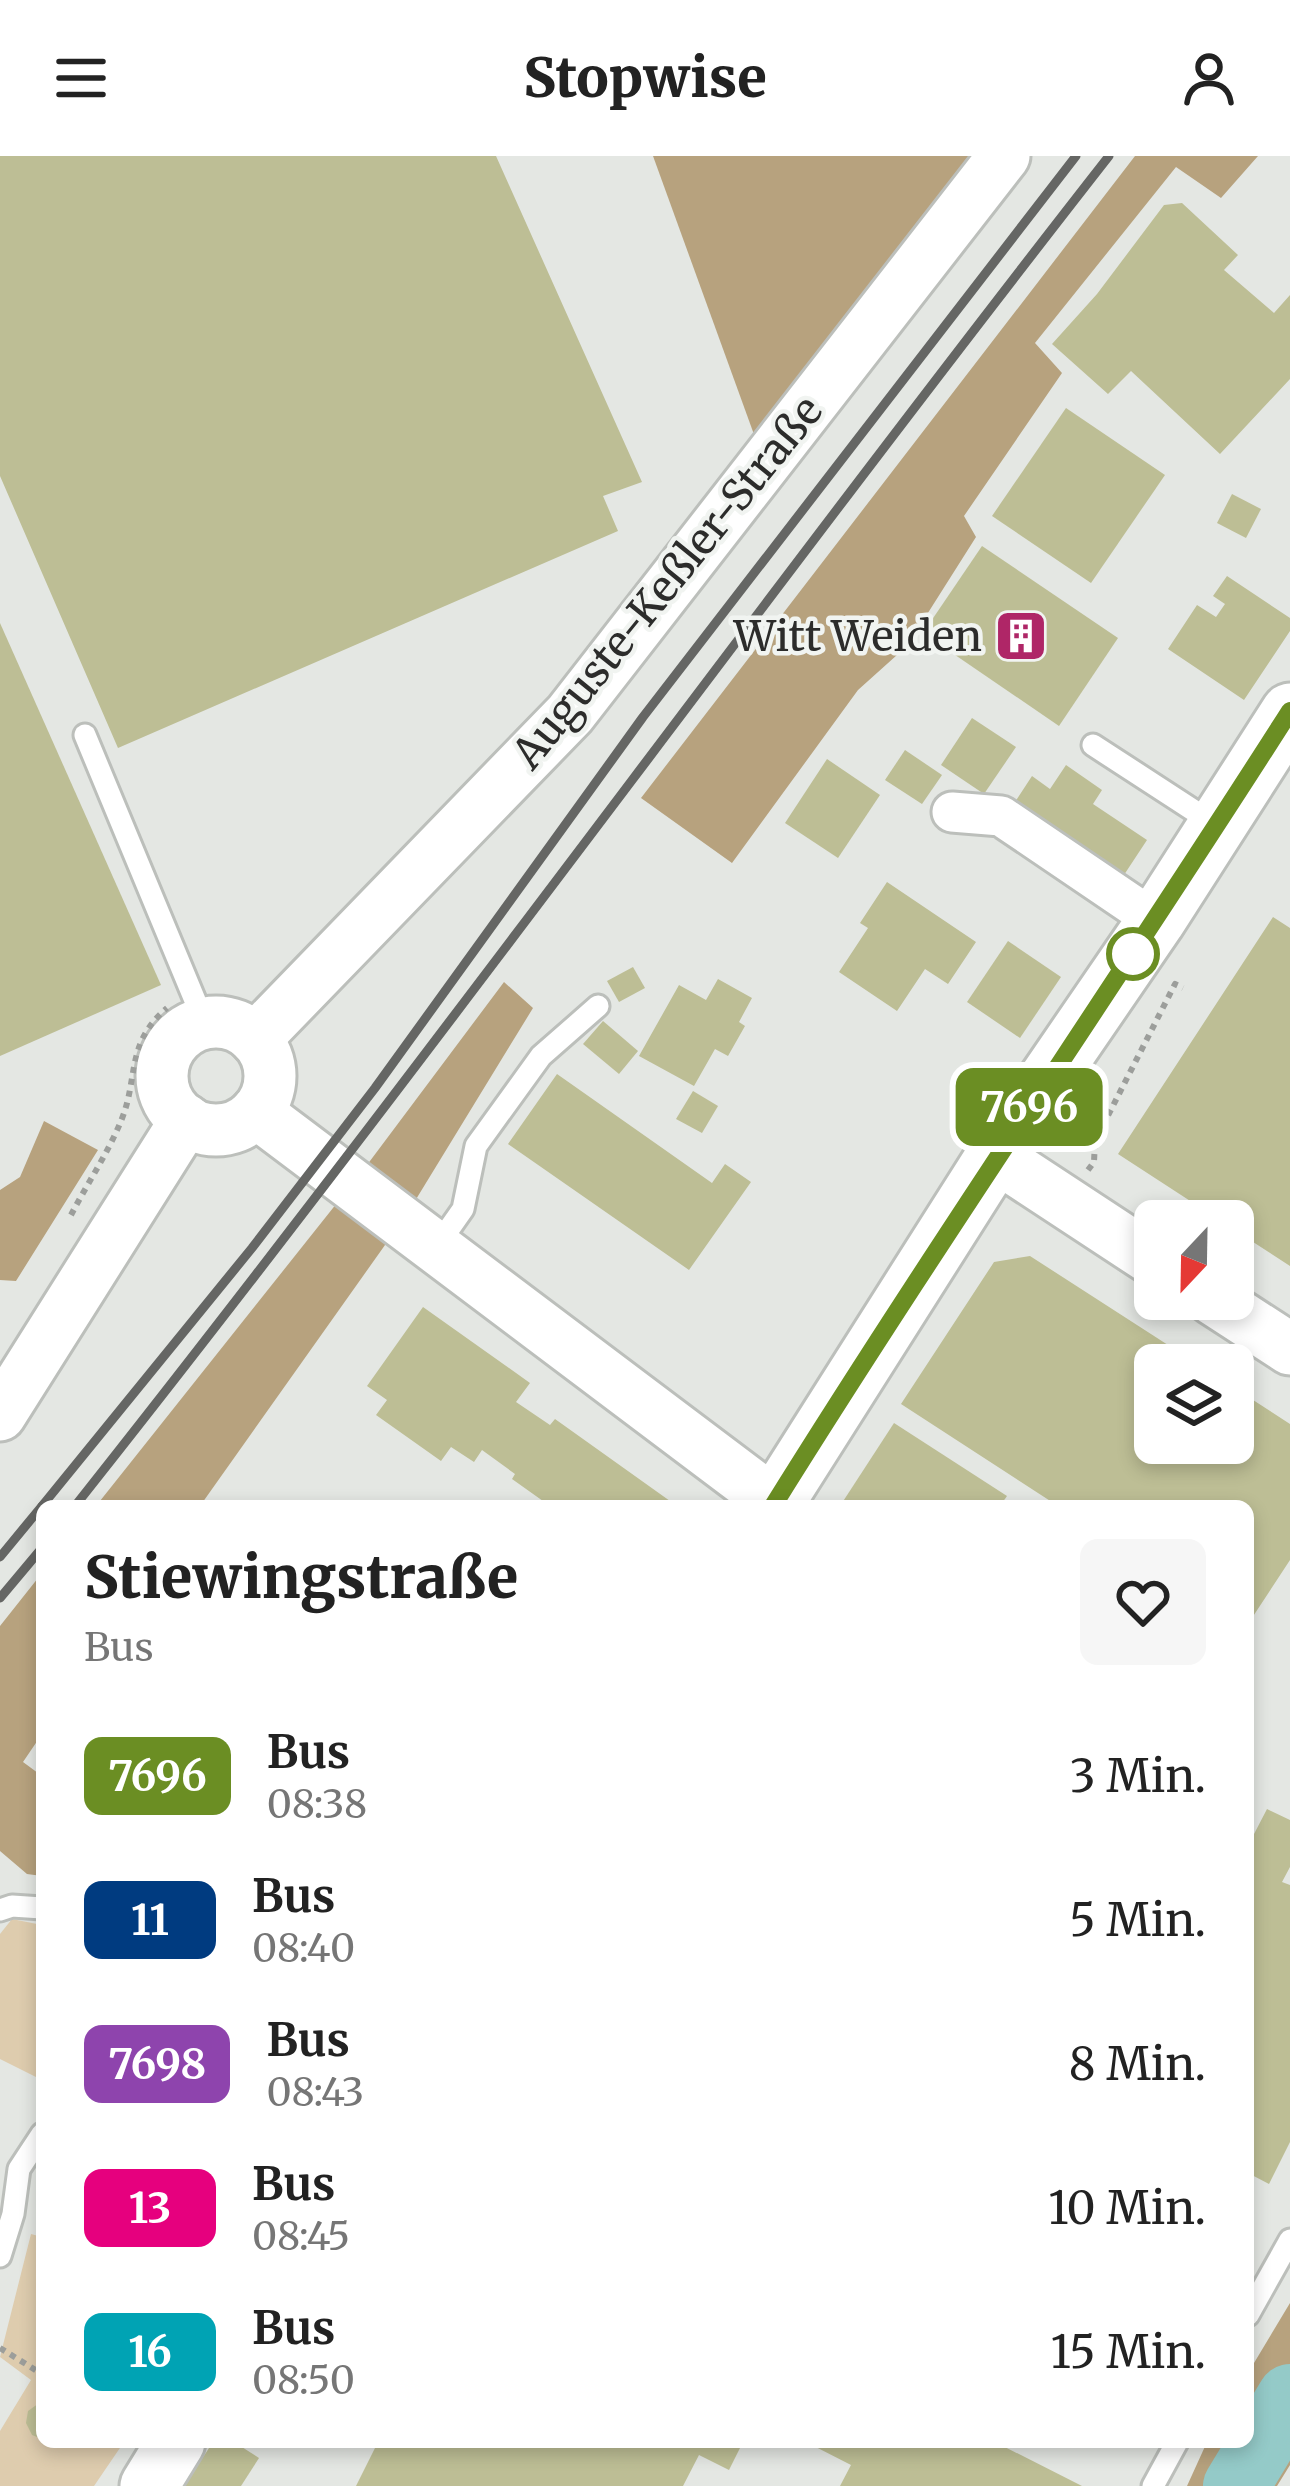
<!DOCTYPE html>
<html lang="de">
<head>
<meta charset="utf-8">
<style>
  :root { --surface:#fff; --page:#f6f6f6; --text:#222; --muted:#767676 }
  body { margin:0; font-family:Merriweather,serif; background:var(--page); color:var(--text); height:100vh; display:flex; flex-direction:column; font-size:45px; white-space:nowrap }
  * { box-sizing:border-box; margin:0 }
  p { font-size:39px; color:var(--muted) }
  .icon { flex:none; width:66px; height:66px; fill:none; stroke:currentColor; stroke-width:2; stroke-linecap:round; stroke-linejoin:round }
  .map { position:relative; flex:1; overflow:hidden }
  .details { position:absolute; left:36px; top:1344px; width:1218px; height:948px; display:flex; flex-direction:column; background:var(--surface); border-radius:18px; box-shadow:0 6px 18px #0003 }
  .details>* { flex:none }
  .badge { padding:0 24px; border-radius:18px; font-size:42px; line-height:78px }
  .needle { width:78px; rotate:202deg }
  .fabs { position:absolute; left:1134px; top:1044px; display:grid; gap:24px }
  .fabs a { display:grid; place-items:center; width:120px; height:120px; border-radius:18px; background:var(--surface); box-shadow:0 6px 18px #0003; font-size:60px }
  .map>.badge { position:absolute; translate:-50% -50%; box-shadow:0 0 0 6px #fff }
  .round { display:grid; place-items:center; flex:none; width:126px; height:126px; border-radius:18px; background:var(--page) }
  .summary { display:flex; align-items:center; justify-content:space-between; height:204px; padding:0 48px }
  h1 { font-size:57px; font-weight:800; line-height:90px }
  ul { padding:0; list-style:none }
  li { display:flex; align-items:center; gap:36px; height:144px; padding:0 48px }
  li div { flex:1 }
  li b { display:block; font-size:45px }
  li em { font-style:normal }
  li .badge { min-width:132px; font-weight:700; text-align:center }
  header { display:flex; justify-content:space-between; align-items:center; height:156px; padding:0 48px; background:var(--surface); font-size:54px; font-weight:800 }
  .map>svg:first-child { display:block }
  .green { fill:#deccae }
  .forest { fill:#b7a27e }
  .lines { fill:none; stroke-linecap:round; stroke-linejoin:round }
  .river { stroke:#94cac8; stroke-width:66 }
  .building { fill:#bdbe95 }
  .service-casing { stroke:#bcbfbb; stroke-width:27 }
  .minor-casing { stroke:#bcbfbb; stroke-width:45 }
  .tertiary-casing { stroke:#bcbfbb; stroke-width:57 }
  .secondary-casing { stroke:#bcbfbb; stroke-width:63 }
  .path { stroke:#9c9e9b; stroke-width:6; stroke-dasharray:6 6; stroke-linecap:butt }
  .service { stroke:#fff; stroke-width:21 }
  .minor { stroke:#fff; stroke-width:39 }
  .tertiary { stroke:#fff; stroke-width:51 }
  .secondary { stroke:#fff; stroke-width:57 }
  .rail { stroke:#656664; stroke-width:9 }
  .line-casing { stroke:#fff; stroke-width:27 }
  .line { stroke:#6b8e23; stroke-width:18 }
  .stop-dot { fill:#fff; stroke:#6b8e23; stroke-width:6 }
  .labels { text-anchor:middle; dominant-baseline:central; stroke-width:9; stroke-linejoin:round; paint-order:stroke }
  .street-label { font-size:42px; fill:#2c2c2b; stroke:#f1f4f1 }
  .poi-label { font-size:42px; fill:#2c2c2b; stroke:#f1f4f1; text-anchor:end }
</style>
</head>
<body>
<header><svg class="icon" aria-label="menu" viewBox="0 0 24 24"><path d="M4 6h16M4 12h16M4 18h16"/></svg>Stopwise<svg class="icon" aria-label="person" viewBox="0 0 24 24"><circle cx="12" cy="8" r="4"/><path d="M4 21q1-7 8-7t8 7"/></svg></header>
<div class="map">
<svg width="1290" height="2330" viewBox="0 0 1290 2330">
  <rect width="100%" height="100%" fill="#e4e7e3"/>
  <g class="green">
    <polygon points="12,1763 42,1769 42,1924 0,1903 0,1778"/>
    <polygon points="31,2078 42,2081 42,2286 124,2286 94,2330 0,2330 0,2275 31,2224 0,2201"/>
  </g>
  <g class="forest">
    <polygon points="653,0 992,0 760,295"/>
    <polygon points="1135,0 1258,0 1221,42 1176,11 1035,187 1062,217 964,360 976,381 907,490 858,534 732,707 641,642"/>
    <polygon points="504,826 533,852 407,1058 200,1350 96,1350 364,1013"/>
    <polygon points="44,965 98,994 16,1125 0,1124 0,1034 20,1021"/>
    <polygon points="42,1417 42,1578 23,1606 42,1620 42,1720 27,1718 0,1695 0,1470"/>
    <polygon points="1290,2147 1290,2309 1277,2330 1187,2330 1207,2286 1248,2286 1248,2217"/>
  </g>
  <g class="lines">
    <polyline class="river" points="1236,2330 1290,2241"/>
  </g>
  <g class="building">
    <polygon points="0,0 496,0 642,326 603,340 618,375 118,592 0,320"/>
    <polygon points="1182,47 1238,99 1224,114 1274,157 1290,139 1290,223 1220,298 1131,215 1108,238 1052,188 1097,138 1164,49"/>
    <polygon points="1066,252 1165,319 1091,427 992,360"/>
    <polygon points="1232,338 1261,353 1246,382 1217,367"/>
    <polygon points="982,390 1118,482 1059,570 923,477"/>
    <polygon points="1227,420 1290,462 1290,475 1244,544 1168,493 1197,449 1216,461 1225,448 1213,440"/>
    <polygon points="0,467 161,829 0,900"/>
    <polygon points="972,562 1016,591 984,638 941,609"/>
    <polygon points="905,594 942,619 922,648 885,624"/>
    <polygon points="827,603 880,639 838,702 785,667"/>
    <polygon points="1066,609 1102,634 1093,648 1147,684 1118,728 1013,649 1032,620 1050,633"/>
    <polygon points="887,726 976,786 948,828 925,813 897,855 839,816 868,772 860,767"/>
    <polygon points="1273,761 1290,772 1290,1110 1233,1073 1233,1065 1221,1065 1118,998"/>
    <polygon points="1008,785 1061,821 1020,882 967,846"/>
    <polygon points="633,811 645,832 619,846 607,825"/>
    <polygon points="718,823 752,842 739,866 745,870 728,900 715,893 694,930 639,900 679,829 706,844"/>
    <polygon points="603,865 638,895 619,918 583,888"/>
    <polygon points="557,918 712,1027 725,1008 751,1026 689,1114 508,988"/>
    <polygon points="693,935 718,950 702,977 676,963"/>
    <polygon points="1030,1100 1199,1209 1155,1209 1155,1287 1233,1287 1233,1231 1290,1268 1290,1404 1248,1468 1248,1350 1058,1350 901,1248 994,1106"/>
    <polygon points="423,1151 530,1227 516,1246 550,1269 555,1263 677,1350 550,1350 512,1323 515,1318 482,1294 474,1306 451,1291 441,1305 376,1259 387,1244 367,1230"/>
    <polygon points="894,1267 1007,1340 1000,1350 840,1350"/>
    <polygon points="1267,1653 1290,1664 1290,1711 1282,1726 1290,1729 1290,1986 1269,2028 1248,2017 1248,1678 1253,1680"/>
    <polygon points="42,2245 42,2283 32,2279 26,2267 28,2255"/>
    <polygon points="213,2286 234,2286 259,2302 241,2330 184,2330"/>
    <polygon points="378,2286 743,2286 729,2314 699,2299 683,2330 356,2330"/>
    <polygon points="806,2286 995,2286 1082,2330 840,2330 851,2309"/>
  </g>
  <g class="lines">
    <g class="service-casing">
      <g id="service">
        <polyline points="85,579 204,866"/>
        <polyline points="1093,589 1216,669"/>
        <polyline points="437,1090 463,1053 476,990 541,900 598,850"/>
        <polyline points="0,1754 12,1750 42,1752"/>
        <polyline points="0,2100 13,2058 19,2013 42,1978"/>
        <polyline points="1248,2159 1290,2084"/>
        <polyline points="1153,2330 1177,2286"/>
      </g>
    </g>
    <g class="minor-casing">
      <polyline id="minor" points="952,656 1001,660 1156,765"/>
    </g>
    <g class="tertiary-casing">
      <g id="tertiary">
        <circle cx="216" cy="920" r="54"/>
        <polyline points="255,883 570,558 1004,0"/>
        <polyline points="256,956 775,1347"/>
        <polyline points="995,1000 1155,1105"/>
        <polyline points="1213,1143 1290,1193"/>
        <polyline points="0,1259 186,964"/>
      </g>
    </g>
    <g class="secondary-casing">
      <g id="secondary">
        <polyline points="773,1350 995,1000 1156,765 1290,556"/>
        <polyline points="149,2330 176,2286"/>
      </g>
    </g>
    <g class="path">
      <polyline points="1088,1014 1094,1006 1095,985 1175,828 1183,832"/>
      <path d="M 71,1059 C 87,1028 108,997 121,965 C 139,922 125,888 167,852"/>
      <polyline points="0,2192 42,2218"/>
    </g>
    <use href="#service" class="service"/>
    <use href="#minor" class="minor"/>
    <use href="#tertiary" class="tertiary"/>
    <use href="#secondary" class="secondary"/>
    <g class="rail">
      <polyline points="42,1350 252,1092 375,932 643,561 1076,0"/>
      <path d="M 75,1350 C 427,906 760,446 1109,0"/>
      <polyline points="0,1401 42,1350"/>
      <polyline points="0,1442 42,1392"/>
    </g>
  </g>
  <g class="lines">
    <g class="line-casing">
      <path id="line" d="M 773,1350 C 940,1082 1120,822 1290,555"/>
    </g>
    <use href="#line" class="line"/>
  </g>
  <defs>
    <g id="building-square" transform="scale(2.7)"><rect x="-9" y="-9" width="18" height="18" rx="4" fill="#af2667" stroke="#f1f4f1"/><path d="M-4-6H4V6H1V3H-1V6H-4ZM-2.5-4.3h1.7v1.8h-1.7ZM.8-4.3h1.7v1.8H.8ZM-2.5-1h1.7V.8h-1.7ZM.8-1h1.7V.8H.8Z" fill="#fff"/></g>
  </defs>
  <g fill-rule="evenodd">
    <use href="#building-square" x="1021" y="480"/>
  </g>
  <circle class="stop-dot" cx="1133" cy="798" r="24"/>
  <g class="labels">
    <g class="street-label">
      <text transform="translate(667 426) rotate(-51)">Auguste-Keßler-Straße</text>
    </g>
    <g class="poi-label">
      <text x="982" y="480">Witt Weiden</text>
    </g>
  </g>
</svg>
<div class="fabs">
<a><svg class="needle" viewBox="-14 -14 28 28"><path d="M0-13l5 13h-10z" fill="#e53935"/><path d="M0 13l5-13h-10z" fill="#767676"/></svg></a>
<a><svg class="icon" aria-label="layers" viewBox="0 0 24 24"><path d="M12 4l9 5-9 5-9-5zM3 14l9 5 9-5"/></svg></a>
</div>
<b class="badge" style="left:1029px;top:951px;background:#6b8e23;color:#fff">7696</b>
<section class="details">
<div class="summary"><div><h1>Stiewingstraße</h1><p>Bus</p></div><a class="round"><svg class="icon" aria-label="heart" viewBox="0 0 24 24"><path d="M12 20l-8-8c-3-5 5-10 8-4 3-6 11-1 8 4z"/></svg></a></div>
<ul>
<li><span class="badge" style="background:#6b8e23;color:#fff">7696</span><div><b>Bus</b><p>08:38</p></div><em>3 Min.</em></li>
<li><span class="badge" style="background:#003b80;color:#fff">11</span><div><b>Bus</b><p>08:40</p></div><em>5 Min.</em></li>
<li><span class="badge" style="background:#8e44ad;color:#fff">7698</span><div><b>Bus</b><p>08:43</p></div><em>8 Min.</em></li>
<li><span class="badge" style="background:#e6007e;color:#fff">13</span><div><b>Bus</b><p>08:45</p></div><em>10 Min.</em></li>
<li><span class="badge" style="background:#00a3b4;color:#fff">16</span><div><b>Bus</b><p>08:50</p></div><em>15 Min.</em></li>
</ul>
</section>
</div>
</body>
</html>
